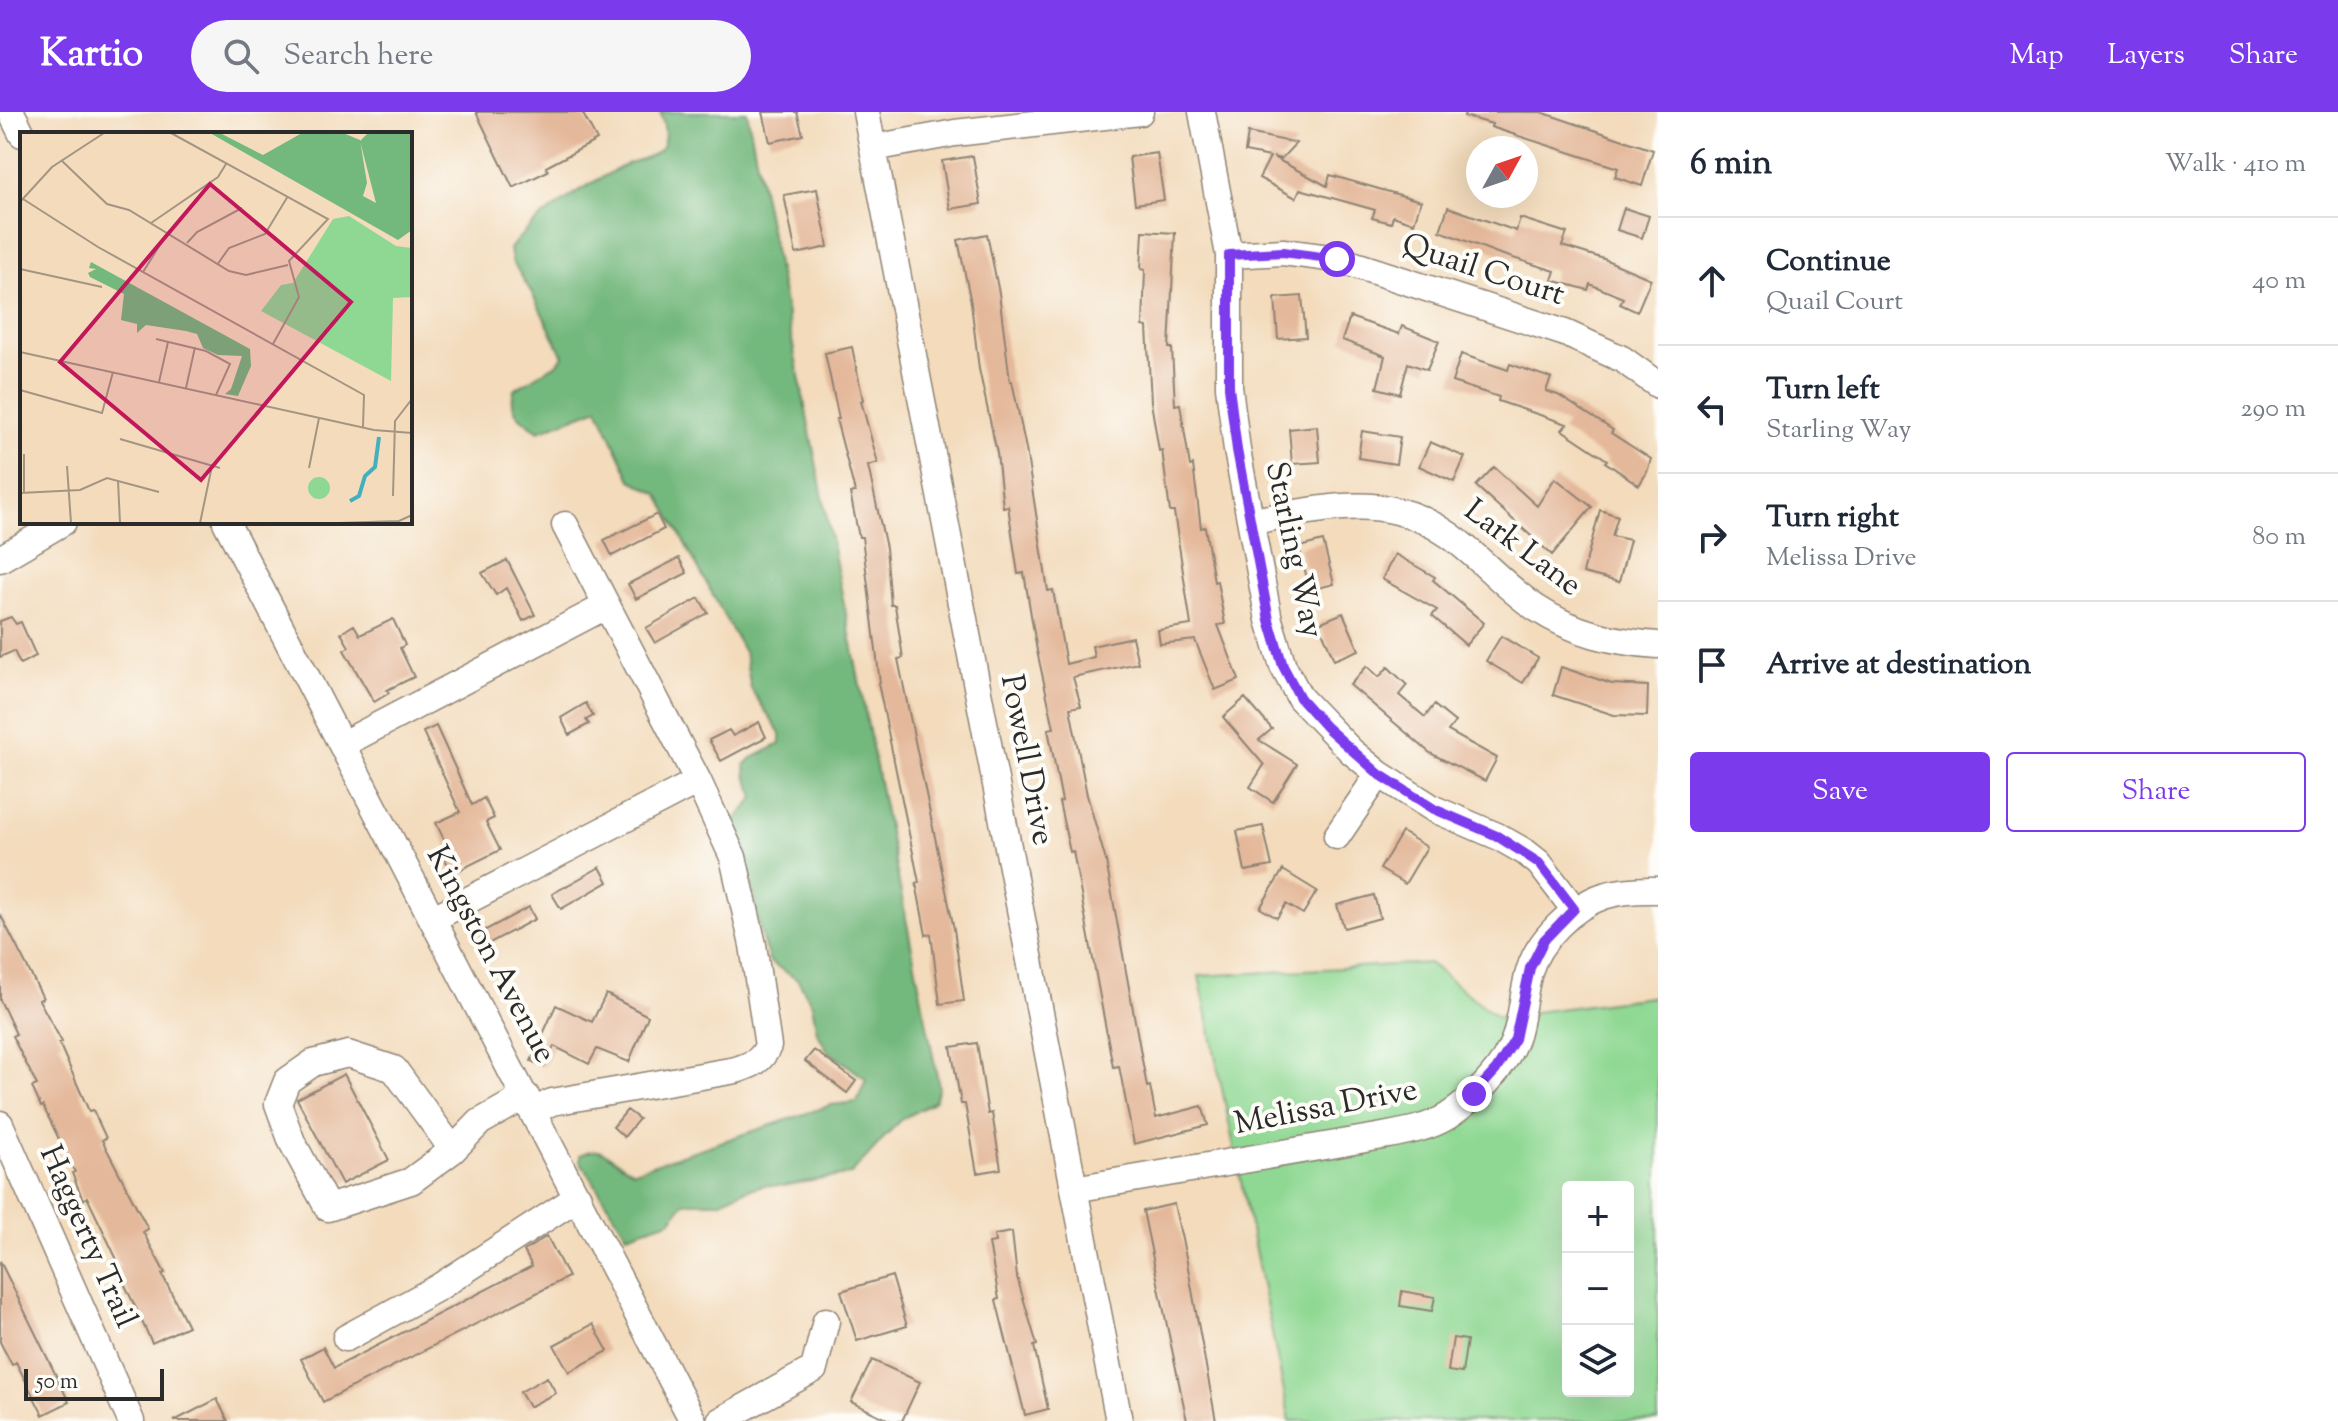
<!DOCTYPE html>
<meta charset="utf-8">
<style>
body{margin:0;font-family:"Sorts Mill Goudy",serif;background:#f6f6f7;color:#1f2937}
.controls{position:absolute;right:24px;bottom:24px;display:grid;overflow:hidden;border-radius:8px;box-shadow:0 8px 32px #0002}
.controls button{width:72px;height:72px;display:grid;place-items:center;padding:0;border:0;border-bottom:2px solid #e0e1e3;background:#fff;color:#1f2937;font:40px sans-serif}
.compass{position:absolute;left:1466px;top:24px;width:72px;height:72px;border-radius:50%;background:#fff;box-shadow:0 8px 32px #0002;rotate:50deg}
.scale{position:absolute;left:24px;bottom:20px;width:140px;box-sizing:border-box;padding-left:8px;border:4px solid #2b2b2b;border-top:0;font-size:22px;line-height:28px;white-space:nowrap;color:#2b2b2b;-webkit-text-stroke:6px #fdfcf7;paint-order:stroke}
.stop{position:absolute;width:24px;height:24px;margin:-18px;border:6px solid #7c3aed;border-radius:50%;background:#fff}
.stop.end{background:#7c3aed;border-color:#fff;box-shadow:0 2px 8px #0008}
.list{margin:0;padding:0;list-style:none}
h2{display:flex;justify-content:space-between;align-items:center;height:104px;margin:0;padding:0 32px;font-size:34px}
h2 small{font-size:26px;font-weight:400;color:#747a83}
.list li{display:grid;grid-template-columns:52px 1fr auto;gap:24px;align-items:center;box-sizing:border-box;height:128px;padding:0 32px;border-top:2px solid #e0e1e3}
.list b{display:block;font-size:30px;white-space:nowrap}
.list p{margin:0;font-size:26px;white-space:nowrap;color:#747a83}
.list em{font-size:26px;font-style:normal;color:#747a83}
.actions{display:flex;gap:16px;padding:24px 32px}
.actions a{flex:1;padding:18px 0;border:2px solid #7c3aed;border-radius:8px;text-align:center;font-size:28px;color:#7c3aed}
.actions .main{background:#7c3aed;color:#fff}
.icon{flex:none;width:44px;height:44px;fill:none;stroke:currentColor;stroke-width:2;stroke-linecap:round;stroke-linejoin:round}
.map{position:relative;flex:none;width:1658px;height:1309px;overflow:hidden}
header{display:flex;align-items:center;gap:48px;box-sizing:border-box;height:112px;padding:0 40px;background:#7c3aed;color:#fff}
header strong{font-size:38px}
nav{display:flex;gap:44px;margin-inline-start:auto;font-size:28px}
.search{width:560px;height:72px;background:#f6f6f7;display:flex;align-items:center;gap:20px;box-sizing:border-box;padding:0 28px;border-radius:44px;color:#747a83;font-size:30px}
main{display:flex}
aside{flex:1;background:#fff}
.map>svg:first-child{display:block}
.green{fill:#8fd893;stroke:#5d825f;stroke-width:2;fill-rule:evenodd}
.forest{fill:#73b87d;stroke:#4f7254;stroke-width:2}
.building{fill:#e4b89a}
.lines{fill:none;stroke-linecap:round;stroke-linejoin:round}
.minor-casing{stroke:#8f8374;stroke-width:29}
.minor{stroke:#fff;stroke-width:26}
.route{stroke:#7c3aed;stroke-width:10}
.labels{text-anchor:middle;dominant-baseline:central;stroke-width:8;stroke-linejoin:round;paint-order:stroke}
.street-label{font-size:32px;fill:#2b2b2b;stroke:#fdfcf7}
.inset-river{fill:none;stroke:#43b0c0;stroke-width:4}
.inset-road{fill:none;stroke:#a39582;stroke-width:2}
.view{fill:#c2185b;fill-opacity:0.15;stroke:#c2185b;stroke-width:4}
.inset-edge{fill:none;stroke:#2b2b2b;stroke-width:4}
</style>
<header>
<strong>Kartio</strong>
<div class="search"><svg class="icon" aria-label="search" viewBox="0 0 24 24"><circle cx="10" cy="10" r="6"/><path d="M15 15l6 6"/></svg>Search here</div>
<nav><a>Map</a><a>Layers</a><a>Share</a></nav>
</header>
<main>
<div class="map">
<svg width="1658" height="1309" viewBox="0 0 1658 1309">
<rect width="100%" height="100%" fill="#fdfcf7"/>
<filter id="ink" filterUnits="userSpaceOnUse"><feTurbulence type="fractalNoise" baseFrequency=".0125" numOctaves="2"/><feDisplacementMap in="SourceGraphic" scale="16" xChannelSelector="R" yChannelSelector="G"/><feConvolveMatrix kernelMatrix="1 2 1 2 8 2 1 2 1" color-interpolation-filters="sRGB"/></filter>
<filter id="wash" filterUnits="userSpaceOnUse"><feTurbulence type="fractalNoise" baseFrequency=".006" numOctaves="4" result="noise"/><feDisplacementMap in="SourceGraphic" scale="32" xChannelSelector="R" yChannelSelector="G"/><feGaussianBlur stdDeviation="1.8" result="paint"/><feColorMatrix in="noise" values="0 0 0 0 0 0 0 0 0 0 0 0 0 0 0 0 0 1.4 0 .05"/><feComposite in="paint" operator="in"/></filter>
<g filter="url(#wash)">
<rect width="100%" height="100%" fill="#f3dbbc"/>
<path class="green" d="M 1429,851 L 1497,905 L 1658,884 L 1658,1309 L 1290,1309 L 1199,864 ZM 1568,1075 L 1628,1075 L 1628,1279 L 1568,1279 Z"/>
<path class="forest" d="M 660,0 L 747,0 L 939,974 L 935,989 L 900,1008 L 851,1062 L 783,1074 L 764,1073 L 743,1079 L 719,1090 L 685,1090 L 670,1109 L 627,1123 L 580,1049 L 580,1043 C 605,1030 612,1050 634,1059 L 831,993 L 857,990 L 866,967 L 827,938 L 817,920 L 812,892 L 798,868 L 770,850 L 762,827 L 747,748 L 733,716 C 740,697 746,700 755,684 L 746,664 L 745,653 L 752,646 L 780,632 L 780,621 L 751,577 L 745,542 L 658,382 L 631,368 L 598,296 L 539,319 C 522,308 508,300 514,278 L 558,251 L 563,244 L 533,183 L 512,149 L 510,137 C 531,106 593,69 627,52 C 637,48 654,45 661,36 C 668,26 664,11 660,0 Z"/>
<g id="blocks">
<path class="building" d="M 476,0 L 582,0 L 597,28 L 546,55 L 548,59 L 513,76 Z
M 763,0 L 797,0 L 803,23 L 770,30 Z
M 1465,0 L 1541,0 L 1653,38 L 1642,74 L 1615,65 L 1618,56 L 1491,15 L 1492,12 L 1464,4 Z
M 1248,21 L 1296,31 L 1281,47 L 1273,45 L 1327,74 L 1330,63 L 1421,89 L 1414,111 L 1393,104 L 1391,111 L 1372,106 L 1375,98 L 1300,77 L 1296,86 L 1259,66 L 1270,45 L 1245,40 Z
M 1157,41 L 1164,88 L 1135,92 L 1129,45 Z
M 973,44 L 981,92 L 950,97 L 942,49 Z
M 817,77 L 828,135 L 796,142 L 784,83 Z
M 1448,95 L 1516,119 L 1520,106 L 1567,121 L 1562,134 L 1604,147 L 1651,167 L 1637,200 L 1620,192 L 1623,186 L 1590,172 L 1588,178 L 1552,168 L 1555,159 L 1497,141 L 1440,119 Z
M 1624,96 L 1649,104 L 1642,126 L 1617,118 Z
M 1143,119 L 1175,121 L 1169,236 L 1172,236 L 1175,293 L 1180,292 L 1190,354 L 1193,353 L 1201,416 L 1205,415 L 1214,470 L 1217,469 L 1225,512 L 1218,513 L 1239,568 L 1215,578 L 1195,528 L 1160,532 L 1158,518 L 1191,513 L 1174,400 L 1170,400 L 1162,338 L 1159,339 L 1151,290 L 1147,215 L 1143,214 L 1145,158 L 1141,157 Z
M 987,122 L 999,181 L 1010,269 L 1012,269 L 1026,337 L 1048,479 L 1053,478 L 1066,552 L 1094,545 L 1092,534 L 1132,525 L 1138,551 L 1073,565 L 1081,594 L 1070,596 L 1087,683 L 1106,749 L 1147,975 L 1150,974 L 1156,1006 L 1202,994 L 1208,1013 L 1134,1032 L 1119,954 L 1113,955 L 1073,739 L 1070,740 L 1059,690 L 1062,689 L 1048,617 L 1054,616 L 1037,539 L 1024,461 L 1018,462 L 1008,394 L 1003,395 L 997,341 L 979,257 L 971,191 L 958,128 Z
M 1302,184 L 1306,225 L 1278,227 L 1275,186 Z
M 1350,205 L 1399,222 L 1402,214 L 1439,229 L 1427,258 L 1408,251 L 1400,282 L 1377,276 L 1385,244 L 1342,228 Z
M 852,235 L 863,288 L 861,289 L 878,351 L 868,354 L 886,436 L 891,493 L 895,493 L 903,546 L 898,547 L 954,817 L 964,889 L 940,892 L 931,822 L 926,823 L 916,771 L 919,770 L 878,571 L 880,571 L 862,425 L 859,425 L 850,381 L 855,380 L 836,307 L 839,307 L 825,241 Z
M 1461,242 L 1508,258 L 1510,252 L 1551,266 L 1546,279 L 1558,283 L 1613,318 L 1611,321 L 1651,347 L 1647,360 L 1639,373 L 1605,350 L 1607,348 L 1562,318 L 1567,312 L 1498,289 L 1499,285 L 1452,270 Z
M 1317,314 L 1320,350 L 1292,352 L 1289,317 Z
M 1362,319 L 1400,325 L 1396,352 L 1358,346 Z
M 1430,330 L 1465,345 L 1454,370 L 1419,354 Z
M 1494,355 L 1537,394 L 1555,366 L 1592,395 L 1552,443 L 1476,374 Z
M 1600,398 L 1618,404 L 1612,424 L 1630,428 L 1619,470 L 1583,461 Z
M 657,402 L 664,417 L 612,444 L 604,428 Z
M 1323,429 L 1334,472 L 1310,478 L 1299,435 Z
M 1395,442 L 1435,465 L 1433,468 L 1484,511 L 1466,533 L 1432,504 L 1437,498 L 1382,467 Z
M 679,446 L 687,461 L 636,487 L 628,472 Z
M 507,448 L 535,503 L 523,509 L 506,476 L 496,483 L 482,461 Z
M 699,486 L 708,501 L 655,531 L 646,516 Z
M 1343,501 L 1359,538 L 1334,548 L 1319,511 Z
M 11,505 L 16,512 L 21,510 L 36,544 L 20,552 L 14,539 L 0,545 L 0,509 Z
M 393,507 L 405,533 L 400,536 L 414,565 L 387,578 L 389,581 L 374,590 L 344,538 L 349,535 L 341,521 L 354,513 L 360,523 Z
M 1501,524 L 1538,546 L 1523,571 L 1486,549 Z
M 1367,554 L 1379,565 L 1388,555 L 1407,573 L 1399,583 L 1425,605 L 1434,593 L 1455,610 L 1448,619 L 1497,646 L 1485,669 L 1430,641 L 1350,573 Z
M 1561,555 L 1612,572 L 1648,574 L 1647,604 L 1614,603 L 1553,583 Z
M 1245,586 L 1272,617 L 1259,628 L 1297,652 L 1273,690 L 1250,675 L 1264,653 L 1223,605 Z
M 586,591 L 593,604 L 586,608 L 589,612 L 569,623 L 561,606 Z
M 759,610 L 766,625 L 721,649 L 709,628 L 729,618 L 733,624 Z
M 436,614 L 472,693 L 484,686 L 494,706 L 486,710 L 500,738 L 452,762 L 445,747 L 452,744 L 436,711 L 460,700 L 423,620 Z
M 1263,714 L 1272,754 L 1245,759 L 1237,719 Z
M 1402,720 L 1427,735 L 1405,772 L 1380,757 Z
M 600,755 L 608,770 L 561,797 L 552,782 Z
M 1283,758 L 1317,779 L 1303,802 L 1286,792 L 1277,806 L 1260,796 Z
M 1374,783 L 1380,806 L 1344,816 L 1337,793 Z
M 529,795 L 535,807 L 486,833 L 480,821 Z
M 0,802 L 43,886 L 39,888 L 62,930 L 59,931 L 89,999 L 93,998 L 106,1026 L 102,1028 L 148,1117 L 143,1120 L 165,1161 L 162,1162 L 188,1214 L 152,1231 L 117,1156 L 120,1154 L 87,1085 L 83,1088 L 72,1061 L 75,1060 L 43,994 L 41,995 L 32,975 L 37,973 L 12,924 L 16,922 L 0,888 Z
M 606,882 L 648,904 L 629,950 L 597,937 L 589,952 L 554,934 L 544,955 L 531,949 L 556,893 L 592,910 Z
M 977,931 L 988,1002 L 992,1001 L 1001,1057 L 977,1061 L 965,992 L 961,992 L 951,935 Z
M 814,938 L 856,969 L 847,981 L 805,949 Z
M 344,962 L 389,1048 L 342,1072 L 297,987 Z
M 627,998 L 639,1007 L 624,1025 L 613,1015 Z
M 1174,1092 L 1186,1145 L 1216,1309 L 1187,1309 L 1143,1099 Z
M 1012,1120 L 1017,1165 L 1037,1233 L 1034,1234 L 1048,1297 L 1025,1303 L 996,1188 L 999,1187 L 989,1131 L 995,1130 L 994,1123 Z
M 547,1124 L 568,1165 L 323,1290 L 301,1247 L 323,1235 L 334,1256 L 532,1154 L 524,1139 Z
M 0,1149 L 69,1290 L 43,1303 L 16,1250 L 12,1253 L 0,1230 Z
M 892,1164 L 907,1214 L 857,1229 L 841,1179 Z
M 1402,1179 L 1435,1185 L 1432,1199 L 1400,1194 Z
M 593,1212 L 608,1239 L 569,1260 L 554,1233 Z
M 1453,1226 L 1467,1228 L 1462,1261 L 1448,1259 Z
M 872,1248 L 920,1270 L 902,1309 L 891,1309 L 851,1290 Z
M 547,1265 L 556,1281 L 529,1295 L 520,1280 Z
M 217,1287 L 228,1309 L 174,1309 Z"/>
</g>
</g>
<g filter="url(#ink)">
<use href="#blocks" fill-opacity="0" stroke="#8f8374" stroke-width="2"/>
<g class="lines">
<defs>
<path id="minor" d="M 11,0 L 22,22
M 866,0 L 1119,1309
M 1202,0 L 1229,143 L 1229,275 L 1237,338 L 1269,508 L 1283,554 L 1300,586 L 1351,639 L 1379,662 L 1434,697 L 1497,724 L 1525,740 L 1539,751 L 1574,797
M 873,36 L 955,21 L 1140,0
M 1229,143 L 1283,140 L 1337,147 L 1565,221 L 1622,247 L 1658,273
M 1251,409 C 1297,402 1351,387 1397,399 C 1459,414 1487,463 1536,496 C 1574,521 1614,530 1658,533
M 226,410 L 693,1309
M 0,447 L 63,410
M 343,632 L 606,494
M 1337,724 L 1379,662
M 432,807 L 698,669
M 533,999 L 552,990 L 736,958 C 751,953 761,950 768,934 L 753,833 L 733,745 L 698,669 L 565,413
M 0,1012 L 131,1309
M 453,1038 L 394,957 L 348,942 L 313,951 L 287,969 L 278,992 L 292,1030 L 328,1096 L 411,1069 L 453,1038 L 480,1010 L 526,984
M 1074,1077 L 1383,1024 C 1405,1020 1429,1016 1448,1004 C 1474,987 1505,956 1515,926 C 1522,905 1523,881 1529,860 C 1534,841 1545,827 1558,814 C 1589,783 1615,777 1658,778
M 346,1226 L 439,1175 L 578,1085
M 720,1309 L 814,1257 L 826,1209"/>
</defs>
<use href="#minor" class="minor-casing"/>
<use href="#minor" class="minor"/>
</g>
</g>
<g class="lines" filter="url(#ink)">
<path class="route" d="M 1337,147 L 1283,140 L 1229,143 L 1229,275 L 1237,338 L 1269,508 L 1283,554 L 1300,586 L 1326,615 L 1379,662 L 1434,697 L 1497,724 L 1539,751 L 1574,797 L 1544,828 L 1530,856 L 1515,927 L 1496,958 L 1474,982"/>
</g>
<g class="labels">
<g class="street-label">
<text transform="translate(1483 159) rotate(18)">Quail Court</text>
<text transform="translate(1522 437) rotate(37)">Lark Lane</text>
<text transform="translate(1293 438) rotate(78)">Starling Way</text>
<text transform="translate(1026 648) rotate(79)">Powell Drive</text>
<text transform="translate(490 843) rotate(62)">Kingston Avenue</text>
<text transform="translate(1326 996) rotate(-11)">Melissa Drive</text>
<text transform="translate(87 1125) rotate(66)">Haggerty Trail</text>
</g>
</g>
<g transform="translate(20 20)">
<rect width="392" height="392" fill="#f3dbbc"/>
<path d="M 329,84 L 376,114 L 392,116 L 392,165 L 373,166 L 371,249 L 241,179 L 261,153 L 273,151 L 313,87 ZM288 356a11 11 0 1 1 22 0a11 11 0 1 1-22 0Z" fill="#8fd893"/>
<path d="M 190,1 L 200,1 L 243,23 L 282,1 L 323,1 L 340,8 L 347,51 L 343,64 L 356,71 L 340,9 L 348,1 L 392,1 L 392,98 L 378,108 ZM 71,130 L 230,217 L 231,234 L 218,264 L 205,262 L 211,257 L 222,224 L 198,223 L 183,216 L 177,202 L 166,199 L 126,193 L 117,201 L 117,192 L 101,188 L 104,162 L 70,145 L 68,141 L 76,137 L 69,136 Z" fill="#73b87d"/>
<path class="inset-river" d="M 330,369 L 339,364 L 345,344 L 355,335 L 359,305"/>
<path class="inset-road" d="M 151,1 L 308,87 L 269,129 L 279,165 L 253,212M 41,28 L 87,72 L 109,78 L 209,139 L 226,143 L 268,133M 3,67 L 78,115 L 344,263 L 343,295M 0,70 L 32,35 L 84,1M 131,91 L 198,45 L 206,32M 167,111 L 177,100 L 222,76M 197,133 L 209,116 L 245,102 L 268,64M 0,137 L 82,155M 123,140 L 148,100M 136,207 L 186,219 L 210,232 L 196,263M 0,220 L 354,298 L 392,301M 139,250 L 148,210M 166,256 L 175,215M 0,258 L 82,281 L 93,240M 100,307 L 200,336M 4,322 L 4,360M 47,334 L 51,391M 289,336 L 299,286M 98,349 L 100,391M 0,361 L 60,358 L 87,346 L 139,360M 373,364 L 375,289 L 392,267M 180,391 L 192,334M 317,391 L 379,389 L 392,383"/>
<path class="view" d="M 190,52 L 331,170 L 181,348 L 40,230 Z"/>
<rect width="392" height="392" class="inset-edge"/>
</g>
</svg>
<div class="controls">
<button>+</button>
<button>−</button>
<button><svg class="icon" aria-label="layers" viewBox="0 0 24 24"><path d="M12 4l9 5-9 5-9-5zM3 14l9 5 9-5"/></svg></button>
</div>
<svg class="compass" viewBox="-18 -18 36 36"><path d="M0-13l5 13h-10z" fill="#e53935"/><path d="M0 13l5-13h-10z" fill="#747a83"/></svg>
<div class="scale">50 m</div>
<div class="stop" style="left:1337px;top:147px"></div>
<div class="stop end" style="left:1474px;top:982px"></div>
</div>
<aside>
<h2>6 min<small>Walk · 410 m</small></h2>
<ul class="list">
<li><svg class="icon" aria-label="ahead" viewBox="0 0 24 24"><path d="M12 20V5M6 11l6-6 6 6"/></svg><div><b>Continue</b><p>Quail Court</p></div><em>40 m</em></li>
<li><svg class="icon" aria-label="left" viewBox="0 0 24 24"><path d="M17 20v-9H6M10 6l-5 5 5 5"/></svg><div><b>Turn left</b><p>Starling Way</p></div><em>290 m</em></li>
<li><svg class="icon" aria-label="right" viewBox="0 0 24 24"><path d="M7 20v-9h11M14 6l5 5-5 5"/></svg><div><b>Turn right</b><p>Melissa Drive</p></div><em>80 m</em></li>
<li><svg class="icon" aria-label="arrive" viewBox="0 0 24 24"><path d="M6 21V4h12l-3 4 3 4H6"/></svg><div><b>Arrive at destination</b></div></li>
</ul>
<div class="actions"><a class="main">Save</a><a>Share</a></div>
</aside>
</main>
